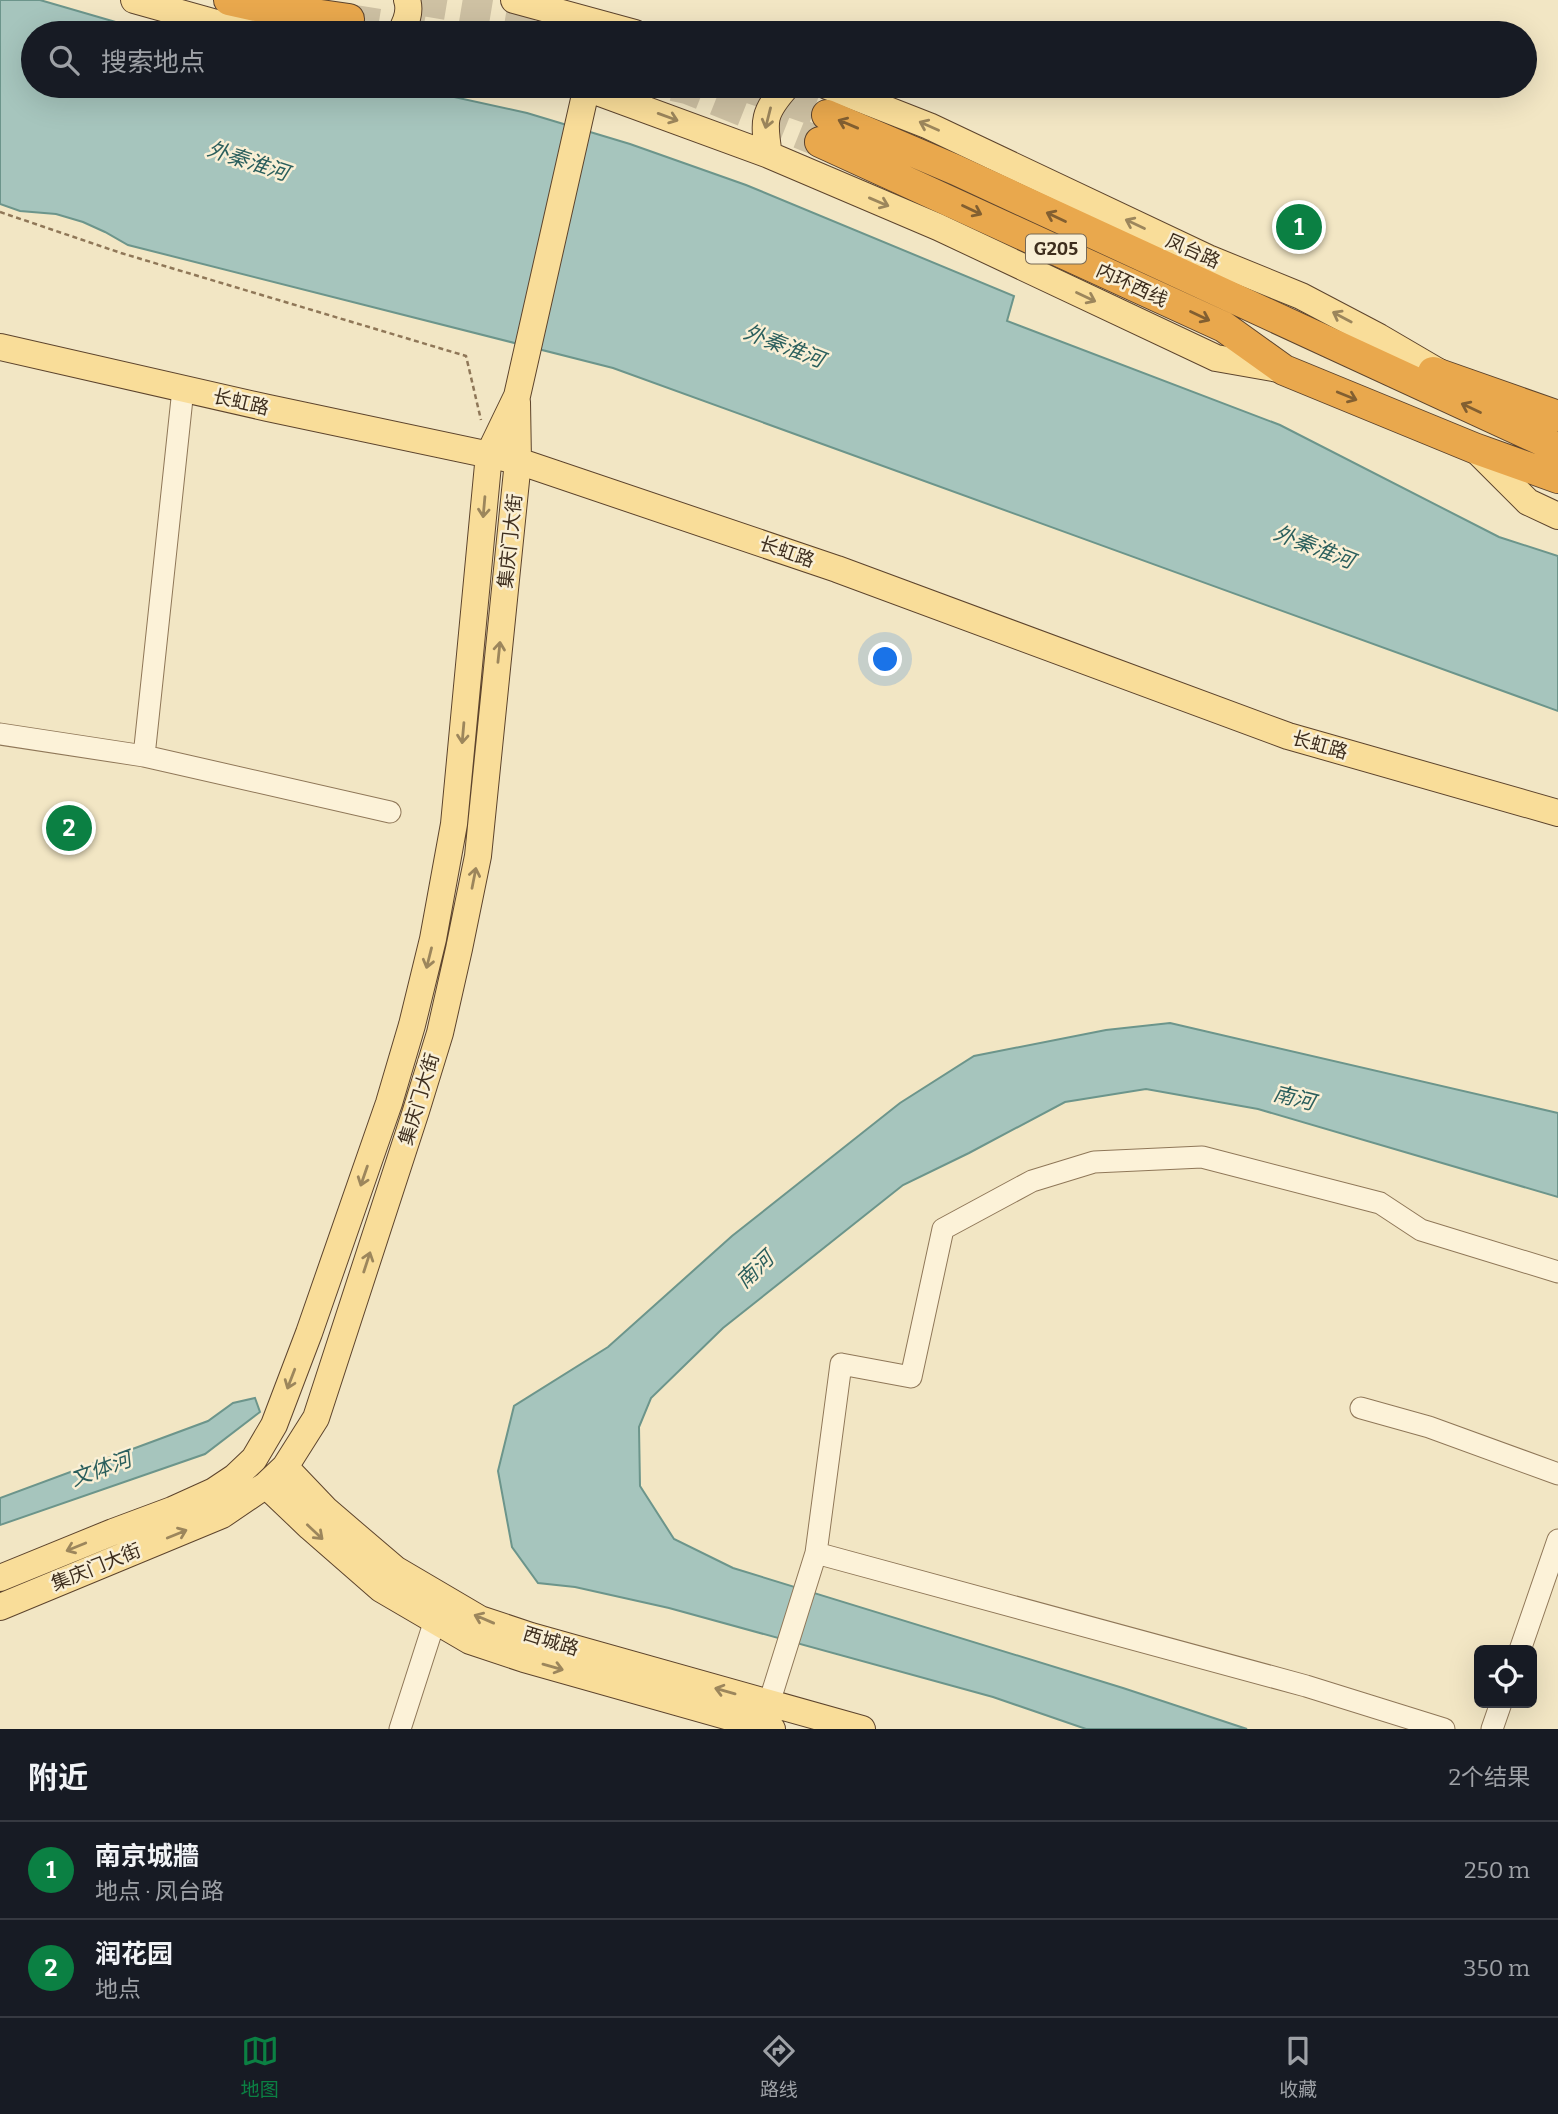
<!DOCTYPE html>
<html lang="zh">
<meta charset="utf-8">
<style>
body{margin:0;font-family:Bitter,"Noto Sans SC",serif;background:#20242c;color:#f1f3f6}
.controls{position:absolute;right:21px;bottom:21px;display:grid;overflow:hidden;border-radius:10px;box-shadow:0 7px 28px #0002}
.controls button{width:63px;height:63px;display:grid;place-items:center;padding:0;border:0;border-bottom:2px solid #363941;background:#171b24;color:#f1f3f6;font:35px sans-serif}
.you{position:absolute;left:886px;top:660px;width:24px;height:24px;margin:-18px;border:5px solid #fff;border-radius:50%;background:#1a73e8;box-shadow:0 0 0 10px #1a73e833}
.badge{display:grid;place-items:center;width:46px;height:46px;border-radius:50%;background:#0b8043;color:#fff;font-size:23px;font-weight:700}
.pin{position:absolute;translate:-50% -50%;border:4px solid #fff;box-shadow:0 2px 7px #0006}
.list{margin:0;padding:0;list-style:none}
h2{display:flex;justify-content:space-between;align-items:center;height:91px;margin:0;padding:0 28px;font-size:30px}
h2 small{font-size:23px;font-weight:400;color:#9ea1a6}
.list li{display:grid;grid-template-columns:46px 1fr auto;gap:21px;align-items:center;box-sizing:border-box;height:98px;padding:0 28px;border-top:2px solid #363941}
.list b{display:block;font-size:26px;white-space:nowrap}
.list p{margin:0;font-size:23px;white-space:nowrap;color:#9ea1a6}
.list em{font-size:23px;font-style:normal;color:#9ea1a6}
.icon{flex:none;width:38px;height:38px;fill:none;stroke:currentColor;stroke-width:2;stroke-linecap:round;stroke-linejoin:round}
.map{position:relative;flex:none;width:1558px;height:1729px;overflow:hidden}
.search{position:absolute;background:#171b24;box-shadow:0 7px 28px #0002;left:21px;right:21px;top:21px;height:77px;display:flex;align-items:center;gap:18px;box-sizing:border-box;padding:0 24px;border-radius:38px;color:#9ea1a6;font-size:26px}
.sheet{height:287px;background:#171b24}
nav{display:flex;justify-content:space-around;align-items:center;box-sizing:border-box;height:98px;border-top:2px solid #363941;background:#171b24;font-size:19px;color:#9ea1a6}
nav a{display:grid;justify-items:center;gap:4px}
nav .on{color:#0b8043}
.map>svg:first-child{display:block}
.water{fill:#a6c5bd;stroke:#6c958b;stroke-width:2}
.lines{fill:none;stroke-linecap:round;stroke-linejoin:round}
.highway-tunnel{stroke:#cec1a3;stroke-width:30;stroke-dasharray:30 15;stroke-linecap:butt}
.minor-casing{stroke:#8f7758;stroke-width:23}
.major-casing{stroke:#5d442d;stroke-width:28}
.highway-casing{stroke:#5d442d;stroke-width:32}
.path{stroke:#8f7758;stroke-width:2.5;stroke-dasharray:5 3.5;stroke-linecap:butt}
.minor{stroke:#fcf2d8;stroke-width:21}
.major{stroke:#f9dd99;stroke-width:26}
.highway{stroke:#e9a84d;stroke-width:30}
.oneway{stroke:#9c865c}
.oneway2{stroke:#825f31}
.labels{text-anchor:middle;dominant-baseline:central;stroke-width:5;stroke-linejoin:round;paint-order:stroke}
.shield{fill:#f9efd5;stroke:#766855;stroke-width:2}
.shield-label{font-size:18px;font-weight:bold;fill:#3e2e1e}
.street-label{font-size:19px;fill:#3e2e1e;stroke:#f9efd5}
.water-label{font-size:21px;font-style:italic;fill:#2b5f5d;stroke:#f9efd5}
</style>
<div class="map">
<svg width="1558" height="1729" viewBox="0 0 1558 1729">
<rect width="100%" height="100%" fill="#f2e6c4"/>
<path class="water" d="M 0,0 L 40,0 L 126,25 L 165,33 L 33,33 L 33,86 L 404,86 L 527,113 L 630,144 L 746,185 L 1014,296 L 1007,321 L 1280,425 L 1499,537 L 1558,556 L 1558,711 L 613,368 L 128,245 L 105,232 L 83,222 L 56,214 L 20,211 L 0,204 Z
M 1170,1023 L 1558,1113 L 1558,1197 L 1258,1109 L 1146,1089 L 1065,1102 L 969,1153 L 903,1185 L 723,1328 L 651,1398 L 639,1427 L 640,1486 L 674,1539 L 733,1568 L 1123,1688 L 1247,1729 L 1086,1729 L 993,1697 L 669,1608 L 575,1587 L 538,1583 L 512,1547 L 498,1471 L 514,1406 L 608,1347 L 732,1236 L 900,1103 L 974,1056 L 1106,1030 Z
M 255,1398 L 260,1412 L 205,1454 L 0,1525 L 0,1498 L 208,1421 L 233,1403 Z"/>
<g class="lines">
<path class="highway-tunnel" d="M 417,0 L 525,18 L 579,33
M 349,19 L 435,33
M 673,86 L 687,89 L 820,142
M 743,86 L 827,115"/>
<defs>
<path id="minor" d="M 0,734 L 144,756 L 390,812
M 144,756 L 183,389
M 1361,1408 L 1429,1427 L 1558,1474
M 816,1553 L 1306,1686 L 1444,1729
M 1520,1650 L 1558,1540
M 769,1703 L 816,1553 L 841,1364 L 911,1377 L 943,1229 L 1032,1181 L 1094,1162 L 1202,1157 L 1380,1203 L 1421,1230 L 1558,1272
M 400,1729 L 435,1620
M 1492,1729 L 1501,1703"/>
<path id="major" d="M 134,0 L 227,26 L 277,33
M 514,0 L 635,33
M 400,33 C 406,23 411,12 407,0
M 581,86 L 769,155 L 938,227 L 1216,358 L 1284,370
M 827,86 L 929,126 L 1208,258 L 1301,296 L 1379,337 L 1444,375
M 769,155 C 763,120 763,113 787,86
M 0,347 L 268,408 L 518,461 L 837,569 L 1288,736 L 1558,813
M 1475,449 L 1528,502 L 1558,516
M 285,1467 L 326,1510 L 395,1569 L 480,1619 L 531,1636 L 862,1729
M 266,1485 L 310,1527 L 381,1589 L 470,1641 L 524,1659 L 772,1729
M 0,1578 L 113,1532 L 172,1510 L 214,1491 L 235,1477 L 254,1459 L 274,1425 L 309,1333 L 389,1103 L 412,1025 L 433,939 L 454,824 L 489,454 L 517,396 L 587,86
M 0,1607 L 222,1515 L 266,1485 L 285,1467 L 316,1418 L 416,1111 L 440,1033 L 459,949 L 478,856 L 518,461 L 517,402"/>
<path id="highway" d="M 229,0 L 256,6 L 349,19
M 827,115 L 956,170 L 1558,448
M 820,142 L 1224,327 L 1284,370 L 1474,448 L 1558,478
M 1433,372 L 1558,416"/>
</defs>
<use href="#minor" class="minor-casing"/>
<use href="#major" class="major-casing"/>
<use href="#highway" class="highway-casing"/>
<path class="path" d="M 0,212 L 121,253 L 466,356 L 481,420"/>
<use href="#minor" class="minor"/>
<use href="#major" class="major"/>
<use href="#highway" class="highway"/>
</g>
<defs><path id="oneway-shaft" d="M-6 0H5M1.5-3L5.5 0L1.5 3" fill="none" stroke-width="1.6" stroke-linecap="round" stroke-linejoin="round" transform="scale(1.75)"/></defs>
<g class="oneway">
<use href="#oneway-shaft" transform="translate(668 117) rotate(20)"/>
<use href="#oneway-shaft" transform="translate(768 118) rotate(104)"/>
<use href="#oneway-shaft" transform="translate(929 126) rotate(-156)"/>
<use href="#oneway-shaft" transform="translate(879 202) rotate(23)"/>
<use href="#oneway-shaft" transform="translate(1135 224) rotate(-155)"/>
<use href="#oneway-shaft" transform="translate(1086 297) rotate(25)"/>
<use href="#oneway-shaft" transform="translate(1342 317) rotate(-152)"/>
<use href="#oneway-shaft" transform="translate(484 507) rotate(95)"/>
<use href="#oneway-shaft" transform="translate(499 652) rotate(-84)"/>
<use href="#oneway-shaft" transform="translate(463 733) rotate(95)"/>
<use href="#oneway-shaft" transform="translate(474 878) rotate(-79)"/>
<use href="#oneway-shaft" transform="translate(429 958) rotate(104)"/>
<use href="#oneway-shaft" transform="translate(364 1176) rotate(109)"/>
<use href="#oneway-shaft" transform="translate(367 1262) rotate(-72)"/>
<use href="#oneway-shaft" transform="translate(291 1379) rotate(111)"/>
<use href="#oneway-shaft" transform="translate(315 1532) rotate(43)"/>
<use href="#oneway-shaft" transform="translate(177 1534) rotate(-22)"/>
<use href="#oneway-shaft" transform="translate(76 1547) rotate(158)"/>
<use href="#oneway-shaft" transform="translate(484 1619) rotate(-157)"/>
<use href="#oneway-shaft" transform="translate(553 1667) rotate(16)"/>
<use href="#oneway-shaft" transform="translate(725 1691) rotate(-164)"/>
</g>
<g class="oneway2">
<use href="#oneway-shaft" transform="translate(848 124) rotate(-157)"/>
<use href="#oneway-shaft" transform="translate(972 210) rotate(25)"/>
<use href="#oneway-shaft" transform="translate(1056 217) rotate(-155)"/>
<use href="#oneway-shaft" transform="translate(1200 316) rotate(25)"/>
<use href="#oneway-shaft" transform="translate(1347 396) rotate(22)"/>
<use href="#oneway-shaft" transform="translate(1471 408) rotate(-155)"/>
</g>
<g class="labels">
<rect class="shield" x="1026" y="234.5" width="60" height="29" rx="5"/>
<g class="shield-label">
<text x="1056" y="249">G205</text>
</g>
<g class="street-label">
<text transform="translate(1193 251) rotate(24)">凤台路</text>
<text transform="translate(1132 285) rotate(25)">内环西线</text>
<text transform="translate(241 402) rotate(13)">长虹路</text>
<text transform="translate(510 541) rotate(-84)">集庆门大街</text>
<text transform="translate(787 552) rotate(19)">长虹路</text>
<text transform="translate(1320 745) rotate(16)">长虹路</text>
<text transform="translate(419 1099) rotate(-73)">集庆门大街</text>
<text transform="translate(96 1567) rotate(-22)">集庆门大街</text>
<text transform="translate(551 1641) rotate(17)">西城路</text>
</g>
<g class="water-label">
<text transform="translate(248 161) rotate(18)">外秦淮河</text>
<text transform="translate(784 346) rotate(21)">外秦淮河</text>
<text transform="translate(1314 547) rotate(21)">外秦淮河</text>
<text transform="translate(1294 1098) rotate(14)">南河</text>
<text transform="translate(755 1270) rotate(-44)">南河</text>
<text transform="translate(101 1469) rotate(-20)">文体河</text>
</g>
</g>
</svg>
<div class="controls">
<button><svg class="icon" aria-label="locate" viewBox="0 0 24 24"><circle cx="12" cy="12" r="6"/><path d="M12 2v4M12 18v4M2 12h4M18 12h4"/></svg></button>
</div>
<div class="you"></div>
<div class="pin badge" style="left:1299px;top:227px">1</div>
<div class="pin badge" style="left:69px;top:828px">2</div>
<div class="search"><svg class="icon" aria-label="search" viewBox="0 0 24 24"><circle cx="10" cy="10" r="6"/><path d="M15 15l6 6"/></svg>搜索地点</div>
</div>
<section class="sheet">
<h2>附近<small>2个结果</small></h2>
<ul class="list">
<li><span class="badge">1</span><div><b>南京城牆</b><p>地点 · 凤台路</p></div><em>250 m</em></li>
<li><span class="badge">2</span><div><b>润花园</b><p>地点</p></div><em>350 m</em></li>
</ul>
</section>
<nav>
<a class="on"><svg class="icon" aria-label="map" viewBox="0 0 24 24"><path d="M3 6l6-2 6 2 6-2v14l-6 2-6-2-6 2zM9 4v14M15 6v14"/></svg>地图</a>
<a><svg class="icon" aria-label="directions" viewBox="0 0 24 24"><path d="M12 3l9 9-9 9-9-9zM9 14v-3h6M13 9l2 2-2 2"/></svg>路线</a>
<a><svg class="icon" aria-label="saved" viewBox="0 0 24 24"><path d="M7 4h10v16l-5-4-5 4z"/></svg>收藏</a>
</nav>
